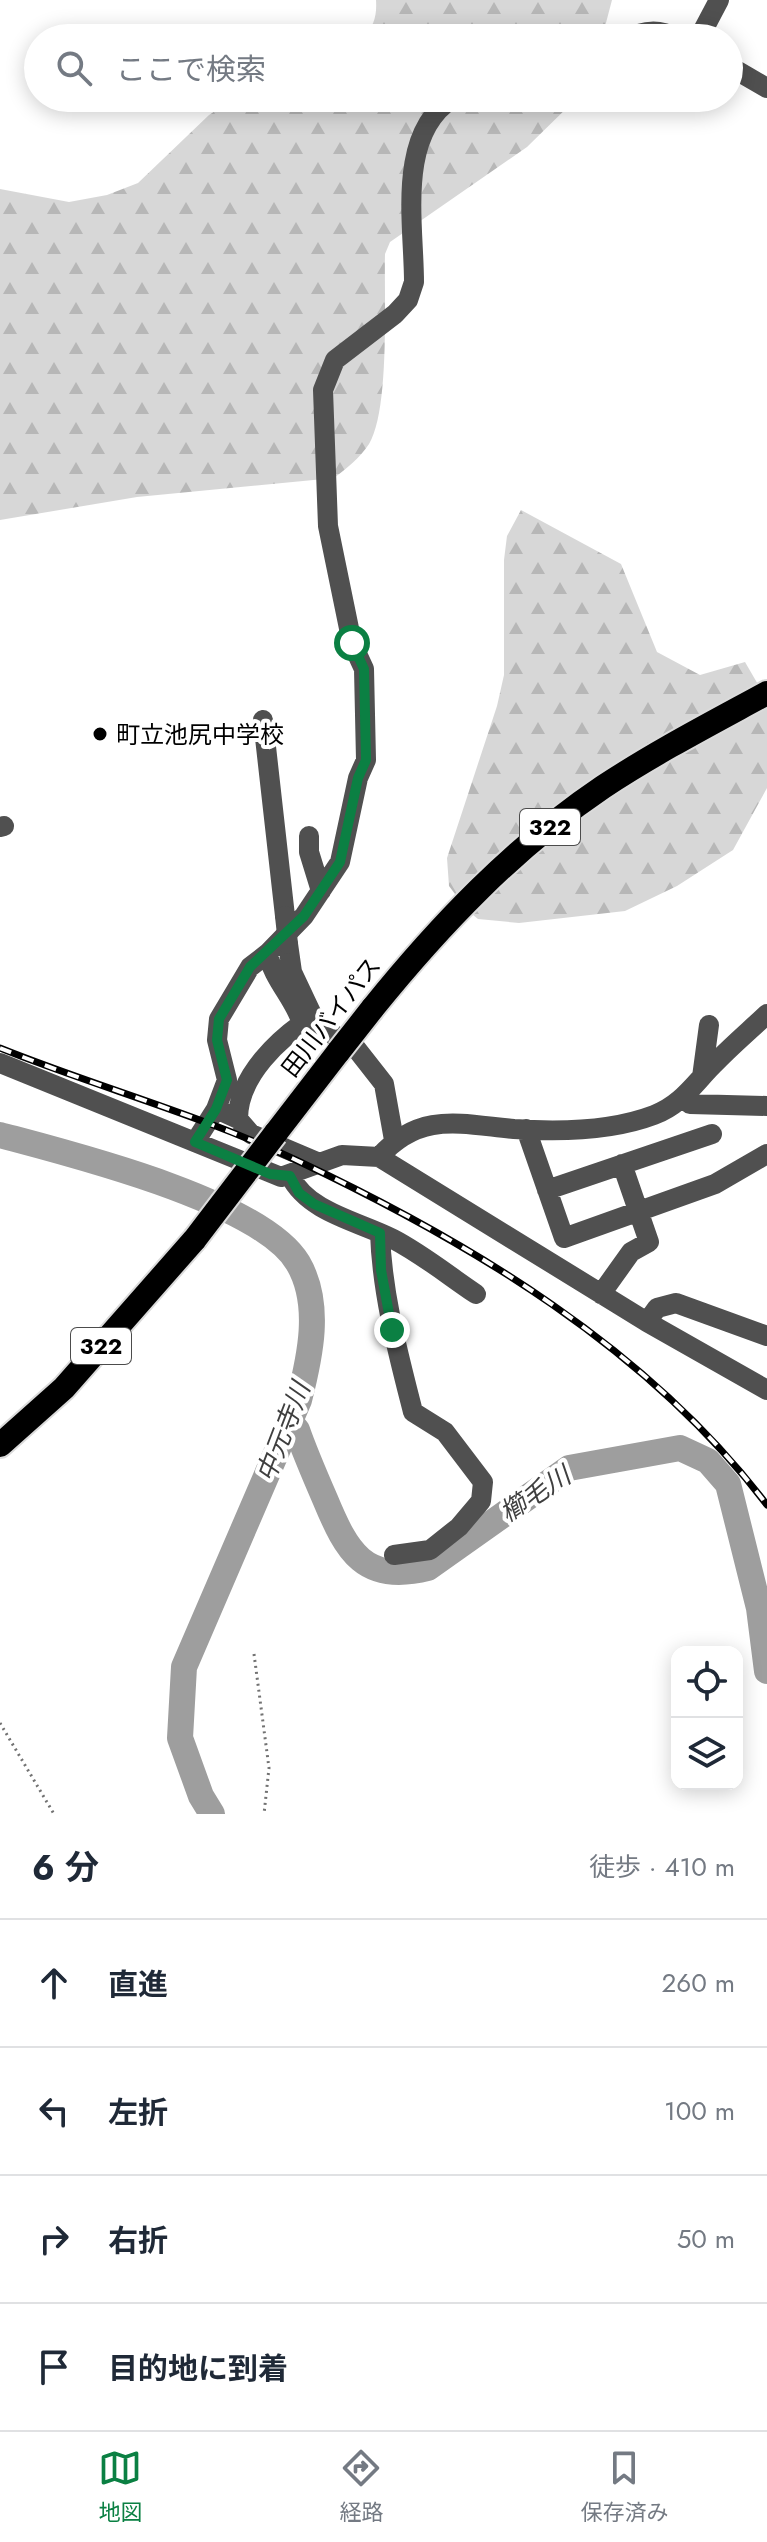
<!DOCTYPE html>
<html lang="ja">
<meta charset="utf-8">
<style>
body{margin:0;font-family:Jost,"Noto Sans JP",sans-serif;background:#f6f6f7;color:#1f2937}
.controls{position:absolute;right:24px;bottom:24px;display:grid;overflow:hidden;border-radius:16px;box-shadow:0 4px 20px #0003}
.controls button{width:72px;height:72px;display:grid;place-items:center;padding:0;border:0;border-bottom:2px solid #e0e1e3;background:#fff;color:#1f2937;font:40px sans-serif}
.stop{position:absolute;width:24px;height:24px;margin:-18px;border:6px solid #0b8043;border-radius:50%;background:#fff}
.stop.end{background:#0b8043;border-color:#fff;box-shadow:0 2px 8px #0008}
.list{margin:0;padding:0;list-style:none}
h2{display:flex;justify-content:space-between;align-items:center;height:104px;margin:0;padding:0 32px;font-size:34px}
h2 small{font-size:26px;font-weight:400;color:#747a83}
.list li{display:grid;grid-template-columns:52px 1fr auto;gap:24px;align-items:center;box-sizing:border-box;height:128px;padding:0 32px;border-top:2px solid #e0e1e3}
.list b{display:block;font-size:30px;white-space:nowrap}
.list em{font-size:26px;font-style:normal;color:#747a83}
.icon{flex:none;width:44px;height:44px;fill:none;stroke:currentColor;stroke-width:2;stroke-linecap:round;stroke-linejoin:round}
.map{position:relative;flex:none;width:767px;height:1814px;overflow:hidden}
.search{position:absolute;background:#fff;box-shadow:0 4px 20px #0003;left:24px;right:24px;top:24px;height:88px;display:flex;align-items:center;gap:20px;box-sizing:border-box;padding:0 28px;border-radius:44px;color:#747a83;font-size:30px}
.sheet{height:616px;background:#fff}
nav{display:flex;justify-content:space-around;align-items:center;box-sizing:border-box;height:112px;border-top:2px solid #e0e1e3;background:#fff;font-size:22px;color:#747a83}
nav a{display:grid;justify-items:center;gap:4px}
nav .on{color:#0b8043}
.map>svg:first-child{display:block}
.forest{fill:url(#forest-firs)}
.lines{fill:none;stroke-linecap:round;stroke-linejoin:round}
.river{stroke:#9e9e9e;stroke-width:26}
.highway-casing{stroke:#dbdbdb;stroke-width:28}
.path{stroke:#727272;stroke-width:3;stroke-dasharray:2 4;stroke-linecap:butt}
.minor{stroke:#505050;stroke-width:20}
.highway{stroke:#000;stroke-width:24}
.rail-casing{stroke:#000;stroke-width:7}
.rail{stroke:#fff;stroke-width:4;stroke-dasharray:12;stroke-linecap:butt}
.highway-bridge-casing{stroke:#dbdbdb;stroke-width:28;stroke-linecap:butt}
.minor-bridge{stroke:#505050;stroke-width:20}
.highway-bridge{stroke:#000;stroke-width:24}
.route{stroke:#0b8043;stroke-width:10}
.poi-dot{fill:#000;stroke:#fff;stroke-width:3}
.labels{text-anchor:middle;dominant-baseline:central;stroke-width:8;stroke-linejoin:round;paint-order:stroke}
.shield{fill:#fff;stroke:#4c4c4c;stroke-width:2}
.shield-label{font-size:22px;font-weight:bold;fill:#000}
.poi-label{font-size:24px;fill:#000;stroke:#fff;text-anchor:start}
.street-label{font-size:24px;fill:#000;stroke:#fff}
.water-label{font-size:26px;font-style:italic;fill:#3f3f3f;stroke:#fff}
</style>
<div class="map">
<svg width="767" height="1814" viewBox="0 0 767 1814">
<defs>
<pattern id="forest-firs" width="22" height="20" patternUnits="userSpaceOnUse" patternTransform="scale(2)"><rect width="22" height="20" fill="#d7d7d7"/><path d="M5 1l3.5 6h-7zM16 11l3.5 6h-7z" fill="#b7b7b7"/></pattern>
</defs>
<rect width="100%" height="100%" fill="#fff"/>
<path class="forest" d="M 376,0 L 612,0 L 602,38 L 363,38 C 374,26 377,16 376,0 Z
M 235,98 L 577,98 L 527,147 L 390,242 L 385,254 C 384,297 390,410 369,444 C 360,458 347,468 334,478 L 137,497 L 0,520 L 0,189 L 69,202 L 107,195 L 138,183 L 209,115 Z
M 521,510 L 621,564 L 657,652 L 700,675 L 745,662 L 767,700 L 767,788 L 733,850 L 677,886 L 625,911 L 519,923 L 478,919 L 467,910 L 449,886 L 447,858 L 497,706 L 504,675 L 504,560 L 507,536 Z"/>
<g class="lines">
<path class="river" d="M 0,1135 C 71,1154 261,1201 298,1263 C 322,1304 310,1357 299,1400 L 184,1667 L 180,1738 L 201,1796 L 212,1814
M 289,1420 L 297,1430 C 305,1453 315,1476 325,1499 C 347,1552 364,1584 428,1568 L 569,1468 L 680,1448 L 708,1461 L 728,1484 L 759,1608 L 767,1671"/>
<defs>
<path id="highway" d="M 372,1009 C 439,926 514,847 603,787 C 656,752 712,723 767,693
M 275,1134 L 339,1051
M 0,1445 L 64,1388 L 195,1239"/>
</defs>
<use href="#highway" class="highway-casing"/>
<path class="path" d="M 254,1654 L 269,1768 L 264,1814
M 0,1723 L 54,1814"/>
<path class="minor" d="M 625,38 C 645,31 658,28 677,38
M 699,38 L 719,0
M 729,66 L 767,88
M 263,720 L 285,916
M 0,827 L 4,826
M 309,836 L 309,852 L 321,891
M 288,944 L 292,972 L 317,1025 L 355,1047 L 384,1084 L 394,1140
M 313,1016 C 279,1038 238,1076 238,1119 L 251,1134 L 317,1162
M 302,1023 C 294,998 272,978 268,953 L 304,916 L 340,862 L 358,778 L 366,760 L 364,669 L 352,643 L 328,526 L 323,390 L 335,360 L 395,314 L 408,300 L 414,282 C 414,224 396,134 453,98
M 0,1063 L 281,1177 L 342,1155 L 379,1157 L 647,1322 L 767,1390
M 702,1077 L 709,1025
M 690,1104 L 767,1106
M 238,1119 L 216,1109 L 227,1080 L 217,1040 L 219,1019 L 250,967 L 268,953
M 526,1129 L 564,1238 L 715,1184 L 767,1154
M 195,1142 L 216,1109
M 379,1157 C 420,1111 460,1124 514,1129 C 558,1132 612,1131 654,1115 C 681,1105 694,1084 713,1065 C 730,1047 749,1031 767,1014
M 290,1176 C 309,1213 358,1221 393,1239 C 422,1254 449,1276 476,1294
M 547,1190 L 712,1134
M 380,1233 C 382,1294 398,1353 413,1412 L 445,1432 L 483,1482 L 481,1501 L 459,1527 L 430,1550 L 394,1555
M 601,1294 L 631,1252 L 649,1242 L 622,1164
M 647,1322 L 657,1308 L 676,1303 L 767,1336"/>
<use href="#highway" class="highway"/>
<defs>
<path id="rail" d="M 0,1048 C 97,1087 201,1115 296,1160 C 470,1242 649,1349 767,1505"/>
</defs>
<use href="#rail" class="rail-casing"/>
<use href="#rail" class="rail"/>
<defs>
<path id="highway-bridge" d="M 339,1051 L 372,1009
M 195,1239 L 275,1134"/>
</defs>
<use href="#highway-bridge" class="highway-bridge-casing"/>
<path class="minor-bridge" d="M 285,916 L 288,944"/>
<use href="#highway-bridge" class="highway-bridge"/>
</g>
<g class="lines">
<path class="route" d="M 352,643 L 364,669 L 366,760 L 358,778 L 340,862 L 304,916 L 250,967 L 219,1019 L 217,1040 L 227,1080 L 216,1109 L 195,1142 L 270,1174 L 290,1176 L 299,1193 L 314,1204 L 380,1233 L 381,1270 L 392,1330"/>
</g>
<circle class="poi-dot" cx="100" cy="734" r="8"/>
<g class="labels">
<g class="shield">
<rect x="520" y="809" width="60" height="36" rx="6"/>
<rect x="71" y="1328" width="60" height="36" rx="6"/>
</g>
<g class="shield-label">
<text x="550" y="827">322</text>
<text x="101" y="1346">322</text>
</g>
<g class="poi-label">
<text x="116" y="734">町立池尻中学校</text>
</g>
<g class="street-label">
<text transform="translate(331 1017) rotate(-52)">田川バイパス</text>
</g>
<g class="water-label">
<text transform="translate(283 1432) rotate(-69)">中元寺川</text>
<text transform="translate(535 1494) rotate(-33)">櫛毛川</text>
</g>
</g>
</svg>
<div class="controls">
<button><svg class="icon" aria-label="locate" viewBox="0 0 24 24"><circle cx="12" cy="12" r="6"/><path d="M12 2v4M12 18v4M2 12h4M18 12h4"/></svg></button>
<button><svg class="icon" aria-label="layers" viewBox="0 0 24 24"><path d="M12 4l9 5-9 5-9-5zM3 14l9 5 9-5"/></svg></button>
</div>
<div class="stop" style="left:352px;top:643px"></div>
<div class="stop end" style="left:392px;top:1330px"></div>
<div class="search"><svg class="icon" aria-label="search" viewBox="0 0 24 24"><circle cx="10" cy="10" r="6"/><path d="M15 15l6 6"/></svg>ここで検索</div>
</div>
<section class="sheet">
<h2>6 分<small>徒歩 · 410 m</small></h2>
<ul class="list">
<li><svg class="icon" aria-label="ahead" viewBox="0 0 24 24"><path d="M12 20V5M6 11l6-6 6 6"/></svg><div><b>直進</b></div><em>260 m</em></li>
<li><svg class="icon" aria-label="left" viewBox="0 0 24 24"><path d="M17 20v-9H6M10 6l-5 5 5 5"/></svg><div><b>左折</b></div><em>100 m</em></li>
<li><svg class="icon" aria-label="right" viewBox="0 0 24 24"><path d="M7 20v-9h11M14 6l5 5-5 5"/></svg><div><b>右折</b></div><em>50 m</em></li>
<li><svg class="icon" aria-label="arrive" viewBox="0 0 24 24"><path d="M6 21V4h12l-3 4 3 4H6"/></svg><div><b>目的地に到着</b></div></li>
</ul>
</section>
<nav>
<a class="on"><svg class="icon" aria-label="map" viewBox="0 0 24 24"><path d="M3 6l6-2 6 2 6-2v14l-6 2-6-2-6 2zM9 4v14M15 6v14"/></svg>地図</a>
<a><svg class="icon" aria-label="directions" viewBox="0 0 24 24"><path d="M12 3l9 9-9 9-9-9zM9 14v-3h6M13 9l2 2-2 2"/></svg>経路</a>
<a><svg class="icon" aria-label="saved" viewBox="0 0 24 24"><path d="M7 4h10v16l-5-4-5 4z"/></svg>保存済み</a>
</nav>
